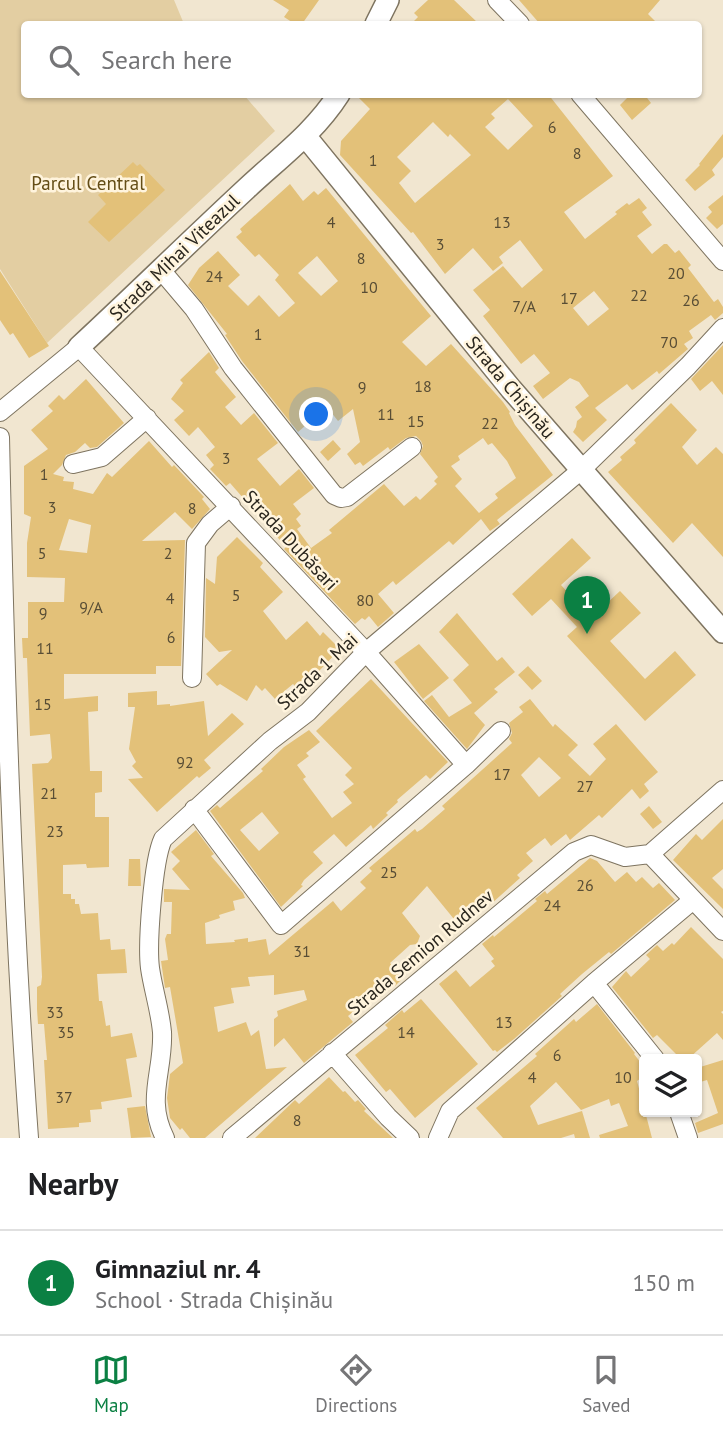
<!DOCTYPE html>
<meta charset="utf-8">
<style>
body{margin:0;font-family:"PT Sans",sans-serif;background:#f6f6f6;color:#202124}
.controls{position:absolute;right:21px;bottom:21px;display:grid;overflow:hidden;border-radius:7px;box-shadow:0 2px 5px #0004}
.controls button{width:63px;height:63px;display:grid;place-items:center;padding:0;border:0;border-bottom:2px solid #e0e0e0;background:#fff;color:#202124;font:35px sans-serif}
.you{position:absolute;left:317px;top:415px;width:24px;height:24px;margin:-18px;border:5px solid #fff;border-radius:50%;background:#1a73e8;box-shadow:0 0 0 10px #1a73e833}
.badge{display:grid;place-items:center;width:46px;height:46px;border-radius:50%;background:#0b8043;color:#fff;font-size:23px;font-weight:700}
.pin{position:absolute;translate:-50% -58px;filter:drop-shadow(0 2px 4px #0008)}
.pin::after{content:'';position:absolute;top:37px;width:24px;height:21px;background:inherit;clip-path:polygon(0 0,100% 0,50% 100%)}
.list{margin:0;padding:0;list-style:none}
h2{display:flex;justify-content:space-between;align-items:center;height:91px;margin:0;padding:0 28px;font-size:30px}
h2 small{font-size:23px;font-weight:400;color:#757577}
.list li{display:grid;grid-template-columns:46px 1fr auto;gap:21px;align-items:center;box-sizing:border-box;height:105px;padding:0 28px;border-top:2px solid #e0e0e0}
.list b{display:block;font-size:26px;white-space:nowrap}
.list p{margin:0;font-size:23px;white-space:nowrap;color:#757577}
.list em{font-size:23px;font-style:normal;color:#757577}
.icon{flex:none;width:38px;height:38px;fill:none;stroke:currentColor;stroke-width:2;stroke-linecap:round;stroke-linejoin:round}
.map{position:relative;flex:none;width:723px;height:1138px;overflow:hidden}
.search{position:absolute;background:#fff;box-shadow:0 2px 5px #0004;left:21px;right:21px;top:21px;height:77px;display:flex;align-items:center;gap:18px;box-sizing:border-box;padding:0 24px;border-radius:7px;color:#757577;font-size:26px}
.sheet{height:196px;background:#fff}
nav{display:flex;justify-content:space-around;align-items:center;box-sizing:border-box;height:98px;border-top:2px solid #e0e0e0;background:#fff;font-size:19px;color:#757577}
nav a{display:grid;justify-items:center;gap:4px}
nav .on{color:#0b8043}
.map>svg:first-child{display:block}
.green{fill:#e3cea2}
.building{fill:#e3c179;fill-rule:evenodd}
.lines{fill:none;stroke-linecap:round;stroke-linejoin:round}
.minor-casing{stroke:#7e7460;stroke-width:20}
.tertiary-casing{stroke:#7e7460;stroke-width:24}
.minor{stroke:#fff;stroke-width:18}
.tertiary{stroke:#fff;stroke-width:21}
.labels{text-anchor:middle;dominant-baseline:central;stroke-width:5;stroke-linejoin:round;paint-order:stroke}
.number-label{font-size:16px;fill:#584d35}
.park-label{font-size:19px;fill:#644d16;stroke:#fff4dd}
.street-label{font-size:19px;fill:#2a261e;stroke:#fff4dd}
</style>
<div class="map">
<svg width="723" height="1138" viewBox="0 0 723 1138">
<rect width="100%" height="100%" fill="#f1e6d0"/>
<path class="green" d="M 0,0 L 174,0 L 184,24 L 24,24 L 24,94 L 244,95 L 275,131 L 47,343 L 0,269 Z"/>
<path class="building" d="M 273,0 L 319,0 L 302,24 L 295,24 L 284,17 L 289,10 Z
M 428,0 L 454,0 L 479,24 L 411,24 L 418,17 L 414,13 Z
M 519,0 L 660,0 L 648,14 L 658,24 L 540,24 Z
M 355,94 L 548,94 L 613,176 L 564,212 L 585,239 L 617,214 L 615,212 L 627,203 L 629,205 L 639,198 L 647,208 L 642,212 L 652,225 L 637,236 L 652,254 L 664,244 L 667,244 L 675,253 L 679,250 L 691,265 L 688,268 L 714,302 L 718,299 L 723,307 L 723,313 L 715,320 L 711,315 L 689,331 L 693,338 L 684,344 L 688,349 L 659,374 L 657,371 L 634,389 L 632,390 L 627,384 L 595,408 L 607,420 L 583,442 L 573,432 L 576,427 L 577,421 L 582,417 L 575,407 L 589,396 L 579,382 L 570,378 L 543,399 L 533,386 L 550,373 L 534,354 L 521,364 L 483,316 L 490,310 L 473,290 L 503,266 L 522,288 L 543,270 L 520,240 L 499,257 L 503,263 L 493,271 L 473,248 L 445,274 L 413,232 L 411,233 L 381,200 L 340,155 L 341,141 L 370,109 ZM 508,99 L 533,126 L 508,150 L 485,127 L 495,118 L 491,114 ZM 433,122 L 448,137 L 450,134 L 471,155 L 415,203 L 399,183 L 411,171 L 397,157 ZM 594,291 L 609,309 L 588,326 L 573,308 Z
M 631,94 L 644,94 L 651,103 L 632,120 L 620,105 Z
M 723,134 L 723,157 L 712,170 L 715,175 L 695,191 L 685,180 L 700,165 L 699,164 Z
M 133,162 L 137,166 L 140,164 L 165,190 L 109,242 L 88,222 L 106,204 L 98,195 Z
M 290,184 L 303,201 L 314,191 L 318,195 L 326,188 L 431,316 L 402,342 L 426,366 L 451,344 L 503,402 L 510,412 L 509,413 L 515,425 L 553,475 L 497,520 L 500,524 L 490,531 L 481,519 L 453,545 L 449,541 L 396,585 L 393,581 L 378,594 L 394,613 L 378,627 L 369,616 L 365,620 L 362,618 L 355,624 L 284,549 L 286,547 L 230,483 L 226,486 L 210,469 L 214,465 L 206,455 L 215,447 L 198,427 L 189,436 L 174,420 L 184,411 L 171,399 L 183,383 L 180,380 L 209,352 L 219,368 L 215,372 L 236,397 L 225,407 L 241,425 L 254,413 L 278,443 L 257,459 L 280,486 L 299,469 L 314,488 L 293,504 L 301,514 L 296,519 L 301,526 L 297,529 L 311,548 L 332,533 L 329,530 L 384,484 L 404,506 L 416,496 L 420,500 L 437,484 L 434,481 L 438,477 L 420,454 L 423,446 L 421,441 L 416,436 L 406,438 L 390,450 L 388,447 L 363,466 L 360,462 L 355,465 L 347,454 L 360,442 L 353,409 L 338,421 L 327,407 L 298,432 L 242,361 L 225,335 L 227,334 L 188,285 L 199,268 L 218,251 L 240,275 L 228,286 L 248,306 L 259,295 L 279,317 L 295,303 L 275,280 L 279,275 L 259,254 L 255,257 L 236,237 L 242,232 L 240,229 ZM 317,256 L 338,281 L 321,296 L 298,273 ZM 483,438 L 488,445 L 492,443 L 507,461 L 516,478 L 495,494 L 498,498 L 479,513 L 455,486 L 462,479 L 451,466 L 460,460 L 458,456 Z
M 723,195 L 723,224 L 717,229 L 706,218 L 712,212 L 708,207 Z
M 0,271 L 49,346 L 29,358 L 13,333 L 10,335 L 0,320 Z
M 723,345 L 723,395 L 712,381 L 700,391 L 691,379 Z
M 86,379 L 124,423 L 97,447 L 90,448 L 85,443 L 75,452 L 66,455 L 62,465 L 53,474 L 64,477 L 63,481 L 74,482 L 73,489 L 93,494 L 107,473 L 112,477 L 149,441 L 172,467 L 174,465 L 204,497 L 202,499 L 210,509 L 192,529 L 175,512 L 142,541 L 185,540 L 181,666 L 156,666 L 156,674 L 64,674 L 64,699 L 98,696 L 98,711 L 88,712 L 90,771 L 102,771 L 102,792 L 95,793 L 95,817 L 109,817 L 109,867 L 87,868 L 86,864 L 63,865 L 63,894 L 71,894 L 71,899 L 75,899 L 75,904 L 79,904 L 81,914 L 98,913 L 100,940 L 110,939 L 111,950 L 125,949 L 127,973 L 97,974 L 99,1001 L 102,1001 L 106,1026 L 110,1025 L 111,1037 L 132,1033 L 137,1057 L 126,1059 L 132,1097 L 101,1102 L 102,1109 L 90,1110 L 91,1122 L 79,1123 L 79,1127 L 48,1129 L 44,1060 L 47,1060 L 44,1024 L 38,1024 L 37,1009 L 37,987 L 41,985 L 42,977 L 32,764 L 48,763 L 52,758 L 50,734 L 30,736 L 27,658 L 23,658 L 22,638 L 28,638 L 28,602 L 64,602 L 65,578 L 27,577 L 27,543 L 31,517 L 24,514 L 24,466 L 48,449 L 31,430 L 53,411 L 48,406 L 59,395 L 64,400 ZM 69,519 L 91,525 L 87,553 L 59,550 Z
M 671,403 L 697,430 L 682,447 L 697,465 L 716,447 L 723,454 L 723,557 L 692,523 L 673,543 L 608,472 L 622,460 L 620,457 L 636,443 L 634,440 Z
M 333,440 L 341,449 L 328,461 L 320,452 Z
M 237,537 L 263,563 L 260,567 L 283,592 L 263,611 L 286,640 L 307,621 L 320,636 L 323,632 L 340,649 L 300,691 L 293,684 L 275,699 L 265,688 L 262,691 L 256,685 L 247,701 L 220,684 L 217,686 L 206,674 L 232,650 L 219,652 L 205,637 L 206,578 L 215,584 L 217,557 Z
M 572,538 L 591,558 L 561,585 L 591,618 L 620,591 L 641,613 L 610,641 L 645,679 L 675,651 L 696,675 L 645,721 L 567,636 L 577,627 L 551,599 L 532,616 L 512,594 Z
M 457,613 L 497,661 L 502,657 L 515,672 L 494,689 L 498,692 L 474,713 L 485,725 L 467,749 L 424,701 L 432,695 L 449,717 L 472,703 L 453,680 L 469,665 L 439,632 Z
M 419,644 L 449,678 L 423,699 L 394,662 Z
M 528,666 L 542,681 L 532,690 L 518,675 Z
M 371,679 L 448,762 L 430,779 L 426,775 L 397,800 L 398,802 L 386,813 L 388,815 L 373,829 L 371,825 L 346,847 L 334,834 L 313,852 L 323,863 L 304,880 L 301,885 L 303,886 L 281,907 L 210,811 L 217,805 L 220,808 L 263,771 L 261,769 L 284,747 L 309,730 L 320,742 L 306,753 L 309,756 L 297,765 L 306,777 L 303,779 L 332,818 L 352,803 L 343,792 L 354,784 L 345,775 L 352,768 L 316,731 ZM 262,812 L 279,833 L 259,851 L 240,830 Z
M 157,691 L 157,705 L 170,704 L 170,706 L 204,701 L 208,736 L 232,713 L 244,724 L 204,760 L 211,768 L 199,778 L 197,776 L 157,812 L 128,779 L 143,778 L 132,766 L 136,762 L 129,749 L 135,707 L 128,707 L 128,693 Z
M 530,699 L 553,727 L 555,724 L 578,745 L 568,755 L 590,776 L 606,759 L 593,744 L 616,724 L 658,772 L 644,784 L 649,791 L 640,799 L 632,789 L 602,818 L 599,815 L 570,840 L 566,834 L 551,846 L 545,838 L 526,853 L 533,861 L 517,875 L 520,878 L 491,904 L 487,900 L 458,924 L 427,886 L 402,913 L 420,936 L 417,944 L 410,945 L 390,963 L 403,978 L 395,986 L 391,981 L 348,1016 L 353,1022 L 304,1063 L 284,1038 L 274,1047 L 274,1019 L 278,1016 L 277,1011 L 307,1000 L 304,990 L 274,995 L 274,975 L 248,977 L 250,986 L 231,988 L 234,1003 L 214,1007 L 218,1032 L 246,1022 L 251,1036 L 259,1030 L 266,1069 L 287,1067 L 205,1138 L 190,1138 L 182,1128 L 180,1130 L 170,1118 L 167,1098 L 170,1074 L 183,1063 L 170,987 L 165,988 L 161,961 L 168,960 L 165,939 L 167,934 L 171,934 L 172,902 L 164,902 L 164,889 L 190,890 L 172,869 L 180,861 L 171,852 L 196,830 L 214,854 L 211,856 L 243,893 L 245,898 L 233,901 L 235,910 L 219,915 L 220,918 L 205,923 L 206,944 L 235,942 L 234,940 L 248,938 L 248,942 L 266,939 L 269,955 L 333,901 L 341,911 L 366,888 L 360,882 L 372,871 L 369,868 L 415,829 L 417,832 L 422,829 L 445,809 L 442,806 L 512,743 L 509,739 L 512,733 L 509,723 L 523,712 L 519,707 ZM 539,757 L 561,778 L 539,797 L 521,775 Z
M 649,806 L 662,822 L 653,829 L 640,814 Z
M 723,819 L 723,869 L 712,878 L 723,889 L 723,909 L 673,860 L 696,834 L 702,840 Z
M 590,858 L 597,861 L 615,882 L 627,872 L 636,882 L 642,877 L 653,888 L 659,883 L 675,900 L 611,954 L 609,952 L 582,974 L 560,994 L 562,996 L 514,1039 L 497,1052 L 495,1050 L 493,1051 L 439,984 L 456,970 L 470,987 L 495,966 L 491,961 L 494,959 L 482,944 L 493,935 L 494,937 L 537,901 L 535,899 L 545,891 L 547,894 Z
M 129,859 L 140,859 L 141,886 L 128,886 Z
M 691,927 L 723,959 L 723,1011 L 721,1012 L 723,1014 L 723,1040 L 717,1033 L 688,1059 L 681,1059 L 657,1035 L 653,1038 L 612,987 L 626,971 L 631,977 L 650,959 L 646,955 L 657,945 L 663,951 L 672,943 L 674,945 Z
M 421,999 L 478,1064 L 415,1118 L 390,1089 L 386,1092 L 355,1055 L 388,1028 L 385,1025 L 402,1010 L 404,1013 Z
M 597,1004 L 635,1053 L 634,1054 L 644,1067 L 644,1076 L 637,1081 L 652,1138 L 600,1138 L 599,1135 L 628,1126 L 619,1103 L 611,1106 L 609,1099 L 581,1110 L 556,1082 L 530,1106 L 538,1125 L 582,1111 L 590,1138 L 575,1138 L 574,1134 L 561,1138 L 503,1138 L 476,1108 L 537,1056 L 535,1054 L 574,1019 L 576,1022 Z
M 723,1060 L 723,1124 L 698,1133 L 695,1123 L 718,1113 L 707,1080 L 697,1083 L 697,1068 Z
M 329,1077 L 343,1092 L 345,1091 L 355,1102 L 358,1100 L 366,1109 L 364,1111 L 393,1138 L 255,1138 L 295,1100 L 299,1104 Z
M 145,1106 L 151,1137 L 131,1138 L 127,1108 Z"/>
<g class="lines">
<defs>
<path id="minor" d="M 497,0 L 520,24
M 580,94 L 723,261
M 161,270 L 194,309 L 233,368 L 334,495 L 341,498 L 347,497 L 412,447
M 0,412 L 79,347 L 366,652 L 466,765
M 0,437 C 5,671 12,905 29,1138
M 73,464 L 102,457 L 147,418
M 192,678 L 196,543 L 210,524 L 231,506
M 194,809 L 281,925 L 466,765 L 501,731
M 650,854 L 723,931
M 594,983 L 655,1059
M 332,1053 L 388,1117 L 410,1138
M 679,1112 L 688,1138
M 165,1138 C 145,1099 164,1071 162,1032 C 160,1010 153,989 150,968 C 147,944 153,860 163,839 L 270,741 L 308,712 L 366,652 L 580,471 L 688,366 L 723,328
M 232,1138 L 574,852 L 591,845 L 625,857 L 650,854 L 723,790
M 438,1138 L 450,1111 L 594,983 L 693,900"/>
<path id="tertiary" d="M 376,24 L 388,0
M 306,137 L 511,389 L 723,632
M 79,347 C 135,295 190,241 246,189 C 279,158 314,133 339,94"/>
</defs>
<use href="#minor" class="minor-casing"/>
<use href="#tertiary" class="tertiary-casing"/>
<use href="#minor" class="minor"/>
<use href="#tertiary" class="tertiary"/>
</g>
<g class="labels">
<g class="number-label">
<text x="552" y="127">6</text>
<text x="577" y="153">8</text>
<text x="373" y="160">1</text>
<text x="331" y="222">4</text>
<text x="502" y="222">13</text>
<text x="440" y="244">3</text>
<text x="361" y="258">8</text>
<text x="676" y="273">20</text>
<text x="214" y="276">24</text>
<text x="369" y="287">10</text>
<text x="639" y="295">22</text>
<text x="569" y="298">17</text>
<text x="691" y="300">26</text>
<text x="524" y="306">7/A</text>
<text x="258" y="334">1</text>
<text x="669" y="342">70</text>
<text x="423" y="386">18</text>
<text x="362" y="387">9</text>
<text x="386" y="414">11</text>
<text x="416" y="421">15</text>
<text x="490" y="423">22</text>
<text x="226" y="458">3</text>
<text x="44" y="474">1</text>
<text x="52" y="507">3</text>
<text x="192" y="508">8</text>
<text x="42" y="553">5</text>
<text x="168" y="553">2</text>
<text x="236" y="595">5</text>
<text x="170" y="598">4</text>
<text x="365" y="600">80</text>
<text x="91" y="607">9/A</text>
<text x="43" y="613">9</text>
<text x="171" y="637">6</text>
<text x="45" y="648">11</text>
<text x="43" y="704">15</text>
<text x="185" y="762">92</text>
<text x="502" y="774">17</text>
<text x="585" y="786">27</text>
<text x="49" y="793">21</text>
<text x="55" y="831">23</text>
<text x="389" y="872">25</text>
<text x="585" y="885">26</text>
<text x="552" y="905">24</text>
<text x="302" y="951">31</text>
<text x="55" y="1012">33</text>
<text x="504" y="1022">13</text>
<text x="66" y="1032">35</text>
<text x="406" y="1032">14</text>
<text x="557" y="1055">6</text>
<text x="532" y="1077">4</text>
<text x="623" y="1077">10</text>
<text x="64" y="1097">37</text>
<text x="297" y="1120">8</text>
</g>
<g class="park-label">
<text x="88" y="183">Parcul Central</text>
</g>
<g class="street-label">
<text transform="translate(174 257) rotate(-44)">Strada Mihai Viteazul</text>
<text transform="translate(511 387) rotate(50)">Strada Chișinău</text>
<text transform="translate(291 540) rotate(47)">Strada Dubăsari</text>
<text transform="translate(317 671) rotate(-43)">Strada 1 Mai</text>
<text transform="translate(420 952) rotate(-40)">Strada Semion Rudnev</text>
</g>
</g>
</svg>
<div class="controls">
<button><svg class="icon" aria-label="layers" viewBox="0 0 24 24"><path d="M12 4l9 5-9 5-9-5zM3 14l9 5 9-5"/></svg></button>
</div>
<div class="you"></div>
<div class="pin badge" style="left:587px;top:634px">1</div>
<div class="search"><svg class="icon" aria-label="search" viewBox="0 0 24 24"><circle cx="10" cy="10" r="6"/><path d="M15 15l6 6"/></svg>Search here</div>
</div>
<section class="sheet">
<h2>Nearby<small></small></h2>
<ul class="list">
<li><span class="badge">1</span><div><b>Gimnaziul nr. 4</b><p>School · Strada Chișinău</p></div><em>150 m</em></li>
</ul>
</section>
<nav>
<a class="on"><svg class="icon" aria-label="map" viewBox="0 0 24 24"><path d="M3 6l6-2 6 2 6-2v14l-6 2-6-2-6 2zM9 4v14M15 6v14"/></svg>Map</a>
<a><svg class="icon" aria-label="directions" viewBox="0 0 24 24"><path d="M12 3l9 9-9 9-9-9zM9 14v-3h6M13 9l2 2-2 2"/></svg>Directions</a>
<a><svg class="icon" aria-label="saved" viewBox="0 0 24 24"><path d="M7 4h10v16l-5-4-5 4z"/></svg>Saved</a>
</nav>
